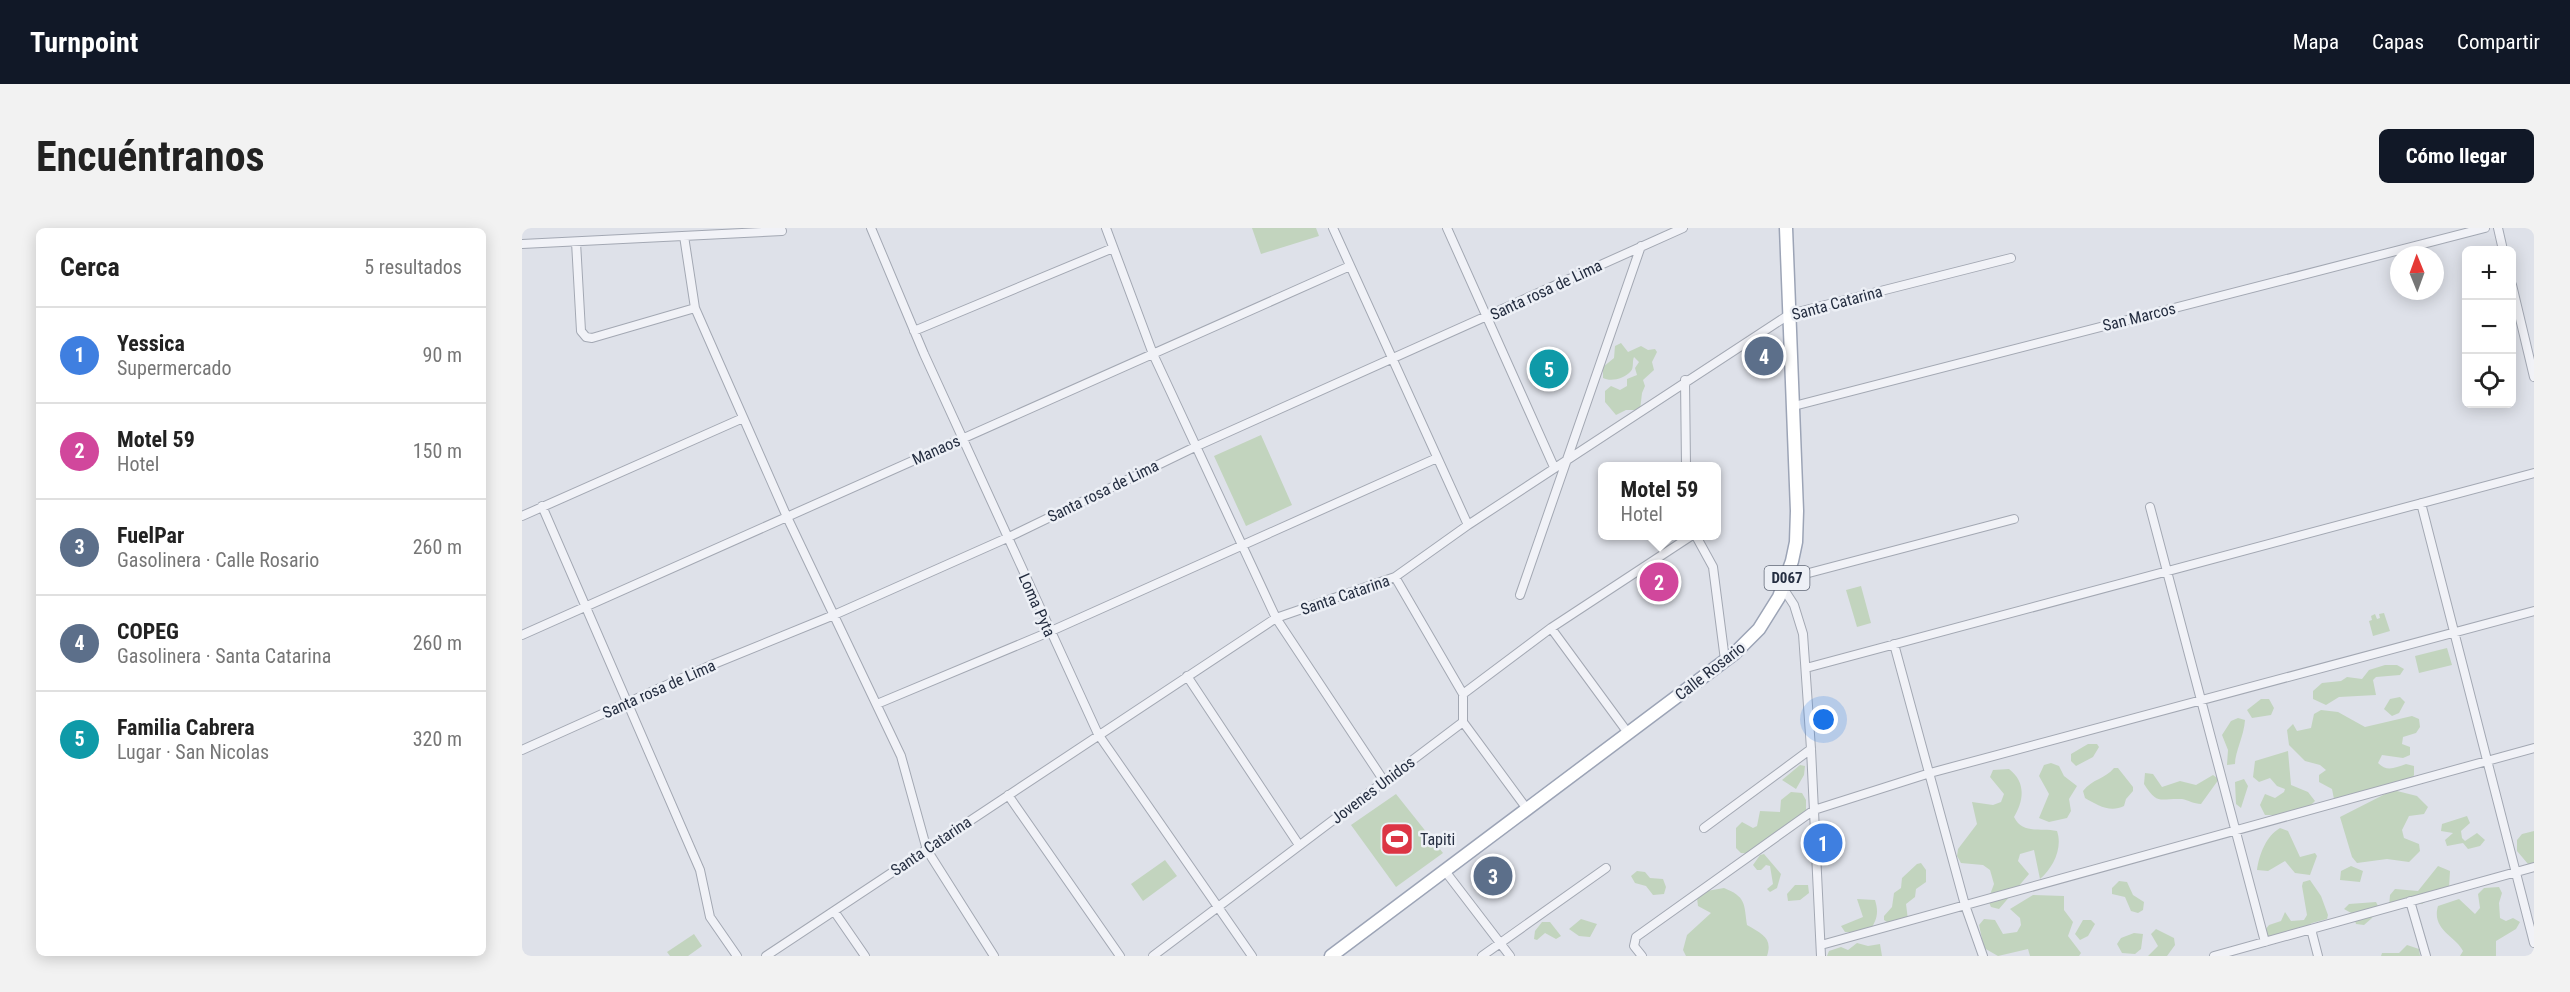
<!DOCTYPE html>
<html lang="es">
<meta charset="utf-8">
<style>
body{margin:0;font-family:"Roboto Condensed",sans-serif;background:#f2f2f2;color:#222}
.controls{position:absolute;right:18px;top:18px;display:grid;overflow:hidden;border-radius:9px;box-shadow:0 3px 15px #0003}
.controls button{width:54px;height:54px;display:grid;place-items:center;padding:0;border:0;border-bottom:2px solid #e0e0e0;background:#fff;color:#222;font:30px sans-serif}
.compass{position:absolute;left:1868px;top:18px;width:54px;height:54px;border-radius:50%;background:#fff;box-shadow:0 3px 15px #0003;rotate:359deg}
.you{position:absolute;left:1302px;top:492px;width:21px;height:21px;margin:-15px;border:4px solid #fff;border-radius:50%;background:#1a73e8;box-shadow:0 0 0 9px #1a73e833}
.badge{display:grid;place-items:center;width:39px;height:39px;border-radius:50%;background:#111827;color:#fff;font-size:20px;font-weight:700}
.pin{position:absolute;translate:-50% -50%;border:3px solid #fff;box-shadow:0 2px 6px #0006}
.popup{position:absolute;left:1076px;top:234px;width:123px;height:78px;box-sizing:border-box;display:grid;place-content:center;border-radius:9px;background:#fff;filter:drop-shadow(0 2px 4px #0005);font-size:20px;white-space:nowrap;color:#767676}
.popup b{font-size:22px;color:#222}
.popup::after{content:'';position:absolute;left:50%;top:100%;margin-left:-12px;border:12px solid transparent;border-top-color:#fff}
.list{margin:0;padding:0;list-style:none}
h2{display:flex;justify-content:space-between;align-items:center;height:78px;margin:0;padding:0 24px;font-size:26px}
h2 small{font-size:20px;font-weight:400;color:#767676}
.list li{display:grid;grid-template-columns:39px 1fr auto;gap:18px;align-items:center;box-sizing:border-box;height:96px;padding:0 24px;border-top:2px solid #e0e0e0}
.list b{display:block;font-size:22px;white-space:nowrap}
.list p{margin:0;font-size:20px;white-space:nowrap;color:#767676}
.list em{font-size:20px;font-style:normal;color:#767676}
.icon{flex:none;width:33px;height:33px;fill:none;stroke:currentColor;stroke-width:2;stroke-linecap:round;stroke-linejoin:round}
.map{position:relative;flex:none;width:2012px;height:728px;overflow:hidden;border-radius:9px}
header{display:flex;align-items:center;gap:36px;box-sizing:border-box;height:84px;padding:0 30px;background:#111827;color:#fff}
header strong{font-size:28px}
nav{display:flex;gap:33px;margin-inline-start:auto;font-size:21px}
.intro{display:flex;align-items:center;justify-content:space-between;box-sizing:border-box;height:144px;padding:0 36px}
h1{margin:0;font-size:42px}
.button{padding:15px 27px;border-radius:9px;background:#111827;color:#fff;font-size:21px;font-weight:700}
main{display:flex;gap:36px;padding:0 36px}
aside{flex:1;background:#fff;border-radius:9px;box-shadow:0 3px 15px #0003}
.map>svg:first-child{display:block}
.green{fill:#c2d4be}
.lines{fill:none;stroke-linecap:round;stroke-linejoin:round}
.minor-casing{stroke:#a3a8b3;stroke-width:10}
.primary-casing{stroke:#9ca4b6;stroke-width:15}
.minor{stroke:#f1f2f7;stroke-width:8}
.primary{stroke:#fff;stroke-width:12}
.labels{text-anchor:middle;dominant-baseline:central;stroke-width:5;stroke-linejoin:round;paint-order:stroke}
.shield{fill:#edf0f6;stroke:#616877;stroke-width:1.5}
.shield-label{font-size:15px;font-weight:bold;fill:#252e41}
.street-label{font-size:16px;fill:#252e41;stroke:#edf0f6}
.poi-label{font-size:16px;fill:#252e41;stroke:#edf0f6;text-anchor:start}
</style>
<header>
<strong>Turnpoint</strong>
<nav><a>Mapa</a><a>Capas</a><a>Compartir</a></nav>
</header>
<div class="intro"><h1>Encuéntranos</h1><a class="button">Cómo llegar</a></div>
<main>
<aside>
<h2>Cerca<small>5 resultados</small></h2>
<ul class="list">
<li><span class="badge" style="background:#3f7fe0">1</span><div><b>Yessica</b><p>Supermercado</p></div><em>90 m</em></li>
<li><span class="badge" style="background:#d1479c">2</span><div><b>Motel 59</b><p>Hotel</p></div><em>150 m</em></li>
<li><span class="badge" style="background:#5c6f8a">3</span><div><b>FuelPar</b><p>Gasolinera · Calle Rosario</p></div><em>260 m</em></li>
<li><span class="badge" style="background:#5c6f8a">4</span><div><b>COPEG</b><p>Gasolinera · Santa Catarina</p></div><em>260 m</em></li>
<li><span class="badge" style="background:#0f9aa8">5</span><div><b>Familia Cabrera</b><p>Lugar · San Nicolas</p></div><em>320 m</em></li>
</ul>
</aside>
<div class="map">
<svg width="2012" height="728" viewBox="0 0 2012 728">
<rect width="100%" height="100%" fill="#dee1e9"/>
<path class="green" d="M 730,0 L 794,0 L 797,8 L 739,26 Z
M 1099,115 L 1106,124 L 1119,118 L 1126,122 L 1133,121 L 1135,124 L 1130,134 L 1132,142 L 1121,152 L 1123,158 L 1120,165 L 1118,182 L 1104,182 L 1094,187 L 1083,174 L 1083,163 L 1089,158 L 1098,162 L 1105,158 L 1105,151 L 1115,147 L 1113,140 L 1117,134 L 1112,129 C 1110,133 1112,140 1109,143 C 1102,151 1089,154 1081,150 L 1081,139 L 1092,130 L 1093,118 Z
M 739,207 L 770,277 L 724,298 L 692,228 Z
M 1339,358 L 1349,395 L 1335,399 L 1324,362 Z
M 1862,385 L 1868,403 L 1851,408 L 1847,393 L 1850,392 L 1849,388 L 1853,386 L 1855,391 L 1858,390 L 1857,386 Z
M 1925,420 L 1930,437 L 1897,445 L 1893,428 Z
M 1863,437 L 1875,437 L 1882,441 L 1878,447 L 1854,449 L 1851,452 L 1854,467 L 1817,469 L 1804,477 L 1791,471 L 1791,463 L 1800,455 L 1819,453 L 1825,449 L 1840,451 L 1847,442 Z
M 1878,469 L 1883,474 L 1877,485 L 1870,488 L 1862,481 L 1868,471 Z
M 1739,471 L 1747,471 L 1752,480 L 1749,487 L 1730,490 L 1725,482 Z
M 1799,482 L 1816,484 L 1843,499 L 1890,488 L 1897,491 L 1898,499 L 1894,505 L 1881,509 L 1880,516 L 1888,519 L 1888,527 L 1881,530 L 1860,527 L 1856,535 C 1865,544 1872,540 1884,536 L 1892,538 L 1892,547 L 1888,555 L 1813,576 L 1810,561 L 1797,554 L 1797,547 L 1804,542 L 1798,537 L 1783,533 L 1767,517 L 1765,502 L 1771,496 L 1775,503 L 1789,500 L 1792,486 Z
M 1716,490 L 1723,492 C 1722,508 1713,524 1713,536 L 1705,537 L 1706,522 L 1700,507 L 1709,493 Z
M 1566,516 L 1575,516 L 1577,519 L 1571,529 L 1554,538 L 1549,533 L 1549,526 Z
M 1766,523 L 1769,557 L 1786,564 L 1793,573 C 1779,588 1761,587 1743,587 L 1738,577 L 1743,566 L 1753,570 L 1762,564 L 1763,561 L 1755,558 L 1748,550 L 1737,554 L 1731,549 L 1733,533 Z
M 1529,535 L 1537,538 L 1542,548 L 1555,558 L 1547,571 L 1549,583 L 1545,590 L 1527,594 L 1517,590 L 1527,566 L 1517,548 L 1522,537 Z
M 1278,537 L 1283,538 L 1282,547 L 1274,561 L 1260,552 Z
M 1592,540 L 1596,540 L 1611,559 L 1611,563 L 1604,571 L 1602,578 C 1588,585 1575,577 1563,570 L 1561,563 C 1570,551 1583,551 1592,540 Z
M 1487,541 C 1504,554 1502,572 1492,589 C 1501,607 1518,599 1535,603 C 1541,620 1531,640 1518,651 L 1512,622 L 1498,626 L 1496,633 L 1507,646 L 1477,681 L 1469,679 L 1466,672 L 1472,656 L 1468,642 L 1461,637 L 1439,635 L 1435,628 L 1436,621 L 1455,596 L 1450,574 L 1471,577 L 1479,574 L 1482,566 L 1468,549 L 1471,542 Z
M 1623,545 L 1631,546 L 1640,559 L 1658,553 L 1674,557 L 1691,547 L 1697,551 L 1679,576 C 1672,576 1666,572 1660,571 C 1638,570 1636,578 1622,556 Z
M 1722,551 L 1726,558 L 1719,580 L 1714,576 L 1713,554 Z
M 1871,562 L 1895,568 L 1906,579 L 1902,586 L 1887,588 L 1880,602 L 1882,610 L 1897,616 L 1898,623 L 1887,634 L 1865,631 L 1835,635 L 1830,629 L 1818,589 Z
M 1269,564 L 1280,565 L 1284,572 L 1284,588 L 1235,626 L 1219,625 L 1214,620 L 1214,600 L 1220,594 L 1231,600 L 1235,598 L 1238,583 L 1258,584 L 1259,572 Z
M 874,566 L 921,625 L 874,659 L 829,597 Z
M 1945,588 L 1948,595 L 1939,603 L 1940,610 L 1943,613 L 1955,605 L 1963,612 L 1958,618 L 1946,621 L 1941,615 L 1925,618 L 1923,612 L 1931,605 L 1919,603 L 1920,596 Z
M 1758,600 L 1766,603 L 1778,629 L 1793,625 L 1795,628 L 1788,647 L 1773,645 L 1763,633 L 1746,643 L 1735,642 C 1737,627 1744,608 1758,600 Z
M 2012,603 L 2012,636 L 2006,636 L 1995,623 L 1995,612 L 2000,606 Z
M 1242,626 L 1259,646 L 1255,660 L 1248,664 L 1245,661 L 1251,656 L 1248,638 L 1244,637 L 1239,642 L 1235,642 L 1231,637 L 1238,627 Z
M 643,632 L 655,648 L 621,673 L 609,656 Z
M 1399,635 L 1404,642 L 1404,654 L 1394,661 L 1393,669 L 1384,676 L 1386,692 L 1368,696 L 1362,692 L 1362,688 L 1370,679 L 1372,665 L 1379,660 L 1380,650 L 1395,636 Z
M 1829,638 L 1841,643 L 1838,654 L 1818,652 L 1819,643 Z
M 1916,638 L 1928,643 L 1927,659 L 1900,676 L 1888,673 L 1867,678 L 1868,667 L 1873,661 L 1896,663 Z
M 1115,643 L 1123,644 L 1128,650 L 1141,651 L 1144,659 L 1142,666 L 1131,667 L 1124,658 L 1113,655 L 1109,648 Z
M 1788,652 L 1799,668 L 1806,687 L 1805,691 L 1790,695 L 1770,707 L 1745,710 L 1743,702 L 1747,697 L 1759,693 L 1763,684 L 1769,693 L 1782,692 L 1785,687 L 1780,658 L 1781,654 Z
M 1597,653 L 1605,654 L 1611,667 L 1622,674 L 1621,682 L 1616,685 L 1609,683 L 1603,669 L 1590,666 L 1590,660 Z
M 1273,657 L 1286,657 L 1287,665 L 1278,672 L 1266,673 L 1265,666 Z
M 1977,659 L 1980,665 L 1977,675 L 1978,690 L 1984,693 L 1991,690 L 1998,694 L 1994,701 L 1974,713 L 1974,728 L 1938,728 L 1941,723 C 1934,708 1909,702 1916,678 L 1937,671 L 1953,686 L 1958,680 L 1956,666 L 1962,660 Z
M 1202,660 C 1224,669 1222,675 1225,697 C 1240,706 1251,710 1245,728 L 1164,728 L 1161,722 L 1165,707 L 1189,685 L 1176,678 L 1175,670 L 1179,664 Z
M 1511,667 L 1542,668 L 1542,682 L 1551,694 L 1546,708 L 1559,725 L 1557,728 L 1508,728 L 1506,721 L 1476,728 L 1462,720 L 1457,697 L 1462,691 L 1473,692 L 1481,706 L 1495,704 L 1499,697 L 1498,690 L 1488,681 Z
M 1335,671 L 1353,672 C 1357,685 1355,692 1347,704 L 1323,704 L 1319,698 L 1341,689 Z
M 1854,674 L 1856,678 L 1850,690 L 1842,697 L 1834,696 L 1831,686 L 1822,681 L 1827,676 Z
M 1059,691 L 1075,696 L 1068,709 L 1057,708 L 1047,701 Z
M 1561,692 L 1569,692 L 1573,696 L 1566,708 L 1558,712 L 1553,706 Z
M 1020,694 L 1028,694 L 1039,708 L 1034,711 L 1023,705 L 1015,712 L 1012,711 L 1013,703 Z
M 1634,701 L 1652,710 L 1653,717 L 1645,728 L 1626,728 L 1636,718 L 1629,706 Z
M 1612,705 L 1621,706 L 1619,721 L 1613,726 L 1600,725 L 1595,716 L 1599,710 Z
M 172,706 L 180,718 L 166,728 L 148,728 L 145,724 Z
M 1335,715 L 1346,718 L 1358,716 L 1360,728 L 1305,728 L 1307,723 L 1319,719 L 1326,722 Z
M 1885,717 L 1897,721 L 1898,728 L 1859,728 L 1860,725 L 1877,725 Z"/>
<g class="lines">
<defs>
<path id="minor" d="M 349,0 L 402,126 L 576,506 L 730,728
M 584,0 L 631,126 L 754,390 L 862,553
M 811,0 L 946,297
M 925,0 L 1032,239
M 1976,0 L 1981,22
M 162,8 L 173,80 L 265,289 L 379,528 L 405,622 L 472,728
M 54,14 L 59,103 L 64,109 L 70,110 L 173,80
M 0,16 L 260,3
M 1990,57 L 2012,149
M 392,103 L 591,20
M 1163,152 L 1164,238
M 1272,178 L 1963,0
M 1899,275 L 2012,715
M 20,278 L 178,642 L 188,689 L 215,728
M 1628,279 L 1743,714
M 0,288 L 221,190
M 1174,308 L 1191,339 L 1203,432
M 873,349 L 941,466 L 941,494
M 1264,351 L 1492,291
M 1261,360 L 1272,377 L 1281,406 L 1289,521 L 1299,728
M 998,367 L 1119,18
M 1029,400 L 1106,505
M 0,407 L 828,38
M 1372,416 L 1443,677 L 1461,728
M 1284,440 L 2012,245
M 665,448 L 777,617
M 941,466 L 1029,400 L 1169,308
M 355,476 L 527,404 L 915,230
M 941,494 L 1005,581
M 0,522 L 187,438 L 312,387 L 485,310 L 675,218 L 1161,0
M 486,567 L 598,728
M 1182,600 L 1289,521
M 923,643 L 988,728
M 1888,673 L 1904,728
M 312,683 L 343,728
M 1789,701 L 1796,728
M 1299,717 L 2012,520
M 244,728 L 754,390 L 873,349 L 946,297 L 1268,86 L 1489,30
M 631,728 L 941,494
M 960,728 L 1084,640
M 1120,728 L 1112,718 L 1114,709 L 1292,582 L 1408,545 L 2012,383
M 1692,728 L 2012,639"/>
<path id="primary" d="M 809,728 L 1213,425 L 1237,401 L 1257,369 L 1270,333 L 1274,314 L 1275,283 L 1264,0"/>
</defs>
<use href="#minor" class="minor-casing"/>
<use href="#primary" class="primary-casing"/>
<use href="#minor" class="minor"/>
<use href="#primary" class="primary"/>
</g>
<defs>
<symbol id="stadium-square" viewBox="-11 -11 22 22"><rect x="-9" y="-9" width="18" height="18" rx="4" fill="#dc3544" stroke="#edf0f6"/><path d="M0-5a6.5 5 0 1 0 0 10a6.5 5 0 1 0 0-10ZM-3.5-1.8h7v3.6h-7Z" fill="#fff"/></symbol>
</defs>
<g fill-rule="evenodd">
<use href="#stadium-square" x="856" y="592" width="38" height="38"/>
</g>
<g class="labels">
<rect class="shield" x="1242.5" y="338" width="45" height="24" rx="4.5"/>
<g class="shield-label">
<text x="1265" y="350">D067</text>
</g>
<g class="street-label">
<text transform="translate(1024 62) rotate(-25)">Santa rosa de Lima</text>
<text transform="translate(1315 75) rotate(-15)">Santa Catarina</text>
<text transform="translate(1617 89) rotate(-14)">San Marcos</text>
<text transform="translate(414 222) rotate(-24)">Manaos</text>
<text transform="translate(581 263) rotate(-26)">Santa rosa de Lima</text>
<text transform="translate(823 367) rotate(-19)">Santa Catarina</text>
<text transform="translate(515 377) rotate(66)">Loma Pyta</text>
<text transform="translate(1188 443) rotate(-38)">Calle Rosario</text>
<text transform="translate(137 461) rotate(-24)">Santa rosa de Lima</text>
<text transform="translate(851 562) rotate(-37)">Jovenes Unidos</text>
<text transform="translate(409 618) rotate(-34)">Santa Catarina</text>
</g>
<g class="poi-label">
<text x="898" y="611">Tapiti</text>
</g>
</g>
</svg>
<div class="controls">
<button>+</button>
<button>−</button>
<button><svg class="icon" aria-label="locate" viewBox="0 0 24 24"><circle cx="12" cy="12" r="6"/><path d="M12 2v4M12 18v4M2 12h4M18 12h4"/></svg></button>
</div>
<svg class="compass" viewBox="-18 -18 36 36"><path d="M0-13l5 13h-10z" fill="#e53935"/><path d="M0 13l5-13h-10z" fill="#767676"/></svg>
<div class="you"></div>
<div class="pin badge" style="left:1301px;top:615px;background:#3f7fe0">1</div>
<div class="pin badge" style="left:1137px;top:354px;background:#d1479c">2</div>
<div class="popup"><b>Motel 59</b>Hotel</div>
<div class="pin badge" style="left:971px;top:648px;background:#5c6f8a">3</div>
<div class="pin badge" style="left:1242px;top:128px;background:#5c6f8a">4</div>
<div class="pin badge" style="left:1027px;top:141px;background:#0f9aa8">5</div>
</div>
</main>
